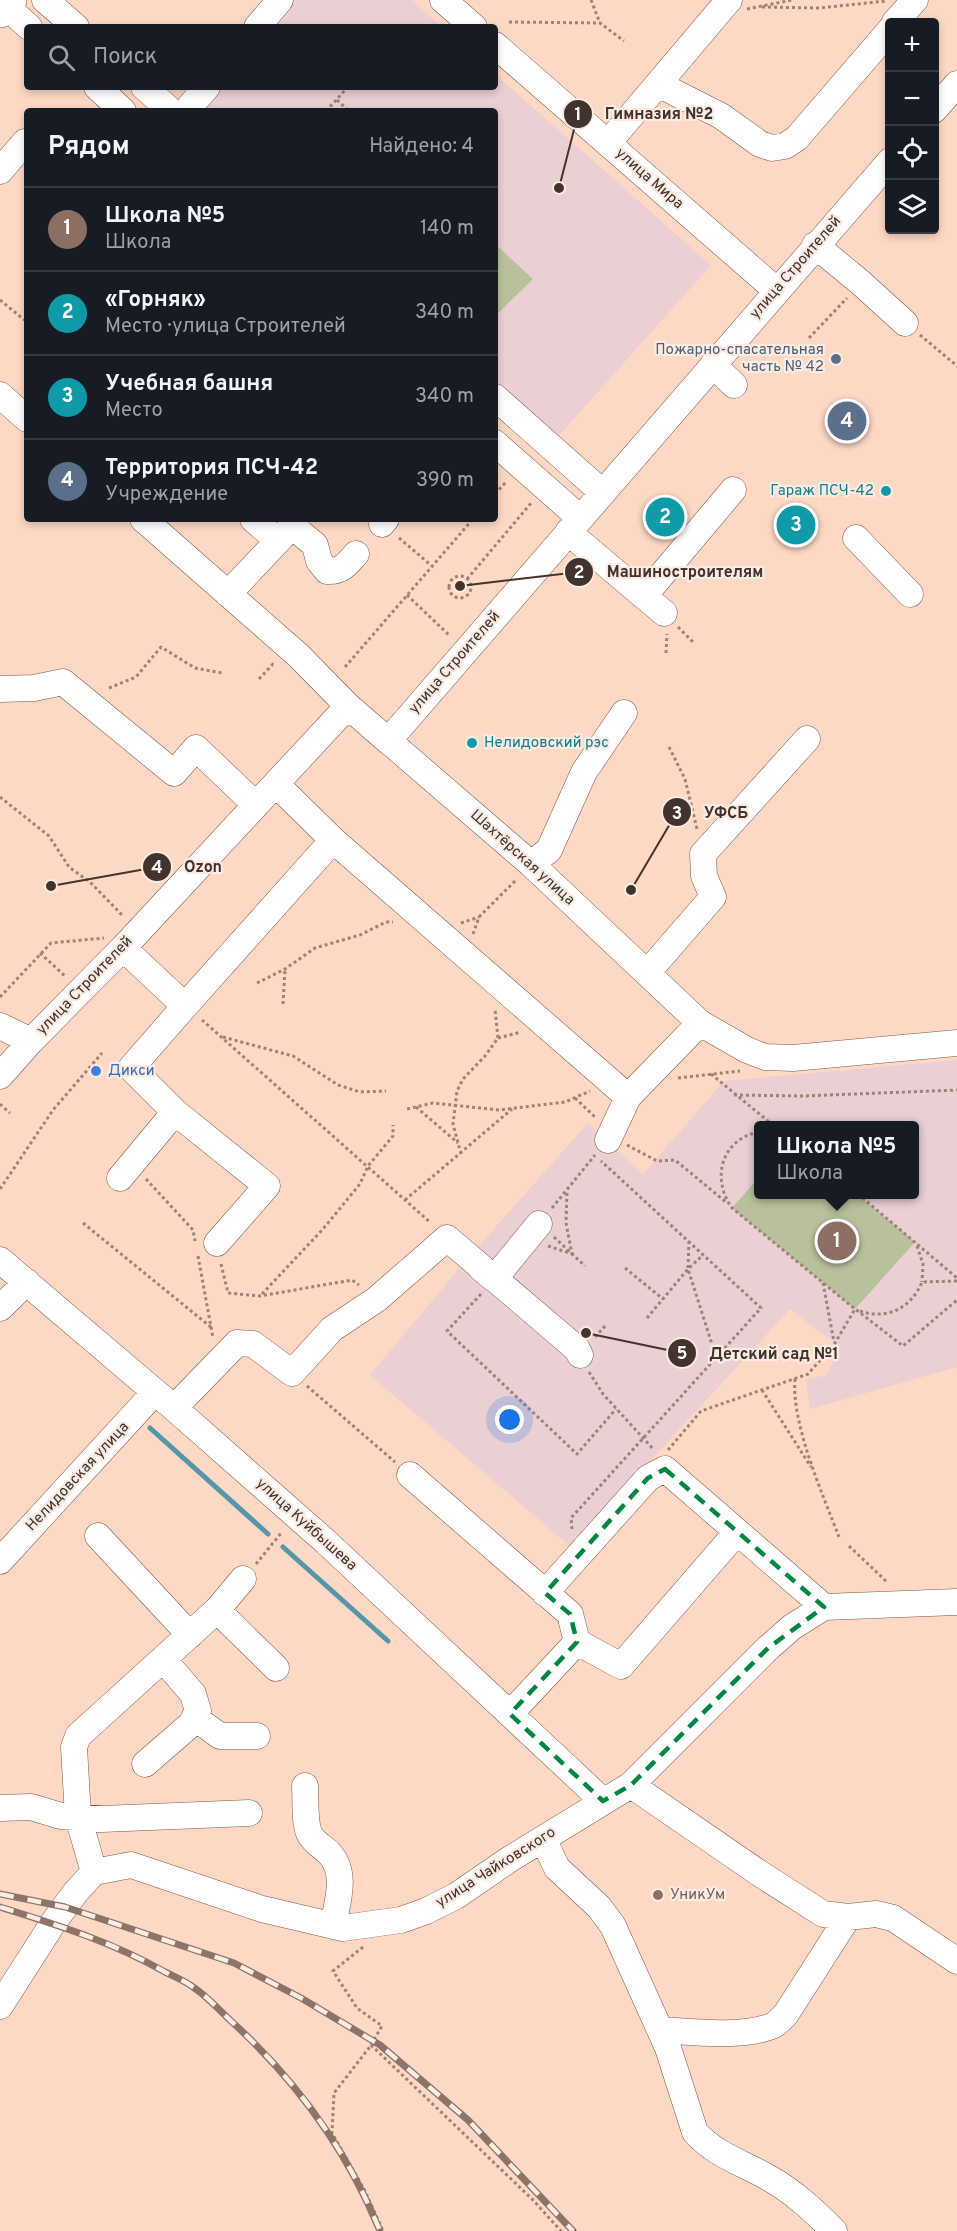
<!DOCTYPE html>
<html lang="ru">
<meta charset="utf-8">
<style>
body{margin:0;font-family:Overpass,sans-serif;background:#242831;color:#f1f3f6}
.controls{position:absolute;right:18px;top:18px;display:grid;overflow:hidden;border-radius:6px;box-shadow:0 3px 9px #0003}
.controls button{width:54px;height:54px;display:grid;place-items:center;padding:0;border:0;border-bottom:2px solid #363941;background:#171b24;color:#f1f3f6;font:30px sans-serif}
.you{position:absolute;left:510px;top:1420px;width:21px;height:21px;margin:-15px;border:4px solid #fff;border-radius:50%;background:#1a73e8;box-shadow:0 0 0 9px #1a73e833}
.badge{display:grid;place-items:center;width:39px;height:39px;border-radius:50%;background:#008743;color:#fff;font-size:20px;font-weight:700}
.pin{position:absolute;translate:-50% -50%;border:3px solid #fff;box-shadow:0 2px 6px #0006}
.popup{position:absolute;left:754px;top:1121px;width:165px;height:78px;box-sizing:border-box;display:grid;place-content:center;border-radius:6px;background:#171b24;filter:drop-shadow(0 2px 4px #0005);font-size:20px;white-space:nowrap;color:#9ea1a6}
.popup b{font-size:22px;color:#f1f3f6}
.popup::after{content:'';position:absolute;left:50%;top:100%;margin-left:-12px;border:12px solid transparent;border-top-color:#171b24}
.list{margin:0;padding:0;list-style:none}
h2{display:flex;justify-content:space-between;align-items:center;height:78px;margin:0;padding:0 24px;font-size:26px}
h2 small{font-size:20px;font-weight:400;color:#9ea1a6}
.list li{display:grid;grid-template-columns:39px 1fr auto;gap:18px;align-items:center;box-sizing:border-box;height:84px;padding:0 24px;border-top:2px solid #363941}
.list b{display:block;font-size:22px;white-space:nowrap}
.list p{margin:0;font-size:20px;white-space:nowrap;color:#9ea1a6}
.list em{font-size:20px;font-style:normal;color:#9ea1a6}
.icon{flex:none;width:33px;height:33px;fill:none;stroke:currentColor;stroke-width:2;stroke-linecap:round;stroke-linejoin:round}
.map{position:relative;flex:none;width:957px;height:2231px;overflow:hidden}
.search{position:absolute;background:#171b24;box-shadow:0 3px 9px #0003;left:24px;top:24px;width:474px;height:66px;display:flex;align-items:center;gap:15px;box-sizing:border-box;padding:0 21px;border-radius:6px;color:#9ea1a6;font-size:22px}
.panel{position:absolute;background:#171b24;box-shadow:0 3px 9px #0003;left:24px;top:108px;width:474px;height:414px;border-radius:6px}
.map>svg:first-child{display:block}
.education{fill:#eacfd3;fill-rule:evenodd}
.green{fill:#b9c19c}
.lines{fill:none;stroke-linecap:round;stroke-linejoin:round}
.stream{stroke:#5398aa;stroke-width:5}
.minor-casing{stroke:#785948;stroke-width:27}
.major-casing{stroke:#785948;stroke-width:34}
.path{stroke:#9c8375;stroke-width:3;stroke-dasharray:3 3;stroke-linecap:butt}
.minor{stroke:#fff;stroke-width:26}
.major{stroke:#fff;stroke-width:33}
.rail-casing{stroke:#8c7568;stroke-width:7}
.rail{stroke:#faebe3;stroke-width:4.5;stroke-dasharray:14;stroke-linecap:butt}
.marked{fill:none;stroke:#008743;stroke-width:4.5;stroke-dasharray:12 8;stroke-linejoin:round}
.service-dot{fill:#5c6f8a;stroke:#faebe3;stroke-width:2}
.culture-dot{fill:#0f9aa8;stroke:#faebe3;stroke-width:2}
.shop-dot{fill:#3f7fe0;stroke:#faebe3;stroke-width:2}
.education-dot{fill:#8d6e63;stroke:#faebe3;stroke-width:2}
.labels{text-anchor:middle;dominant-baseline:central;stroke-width:4.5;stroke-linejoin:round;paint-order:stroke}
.street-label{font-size:15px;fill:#42342c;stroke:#faebe3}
.service-label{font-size:15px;fill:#4e5e75;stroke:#faebe3;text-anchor:end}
.culture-label{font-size:15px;fill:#0d838f;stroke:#faebe3;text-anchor:end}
.shop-label{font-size:15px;fill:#366cbe;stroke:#faebe3;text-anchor:start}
.education-label{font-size:15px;fill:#785e54;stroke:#faebe3;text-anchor:start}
.leader{fill:none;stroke:#42342c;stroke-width:2}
.callout-dot{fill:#42342c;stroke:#faebe3;stroke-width:2}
.mark-label{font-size:18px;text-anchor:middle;font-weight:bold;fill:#fff}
.callout-label{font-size:16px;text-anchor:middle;font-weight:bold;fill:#42342c;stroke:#faebe3;stroke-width:4.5;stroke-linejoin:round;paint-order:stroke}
</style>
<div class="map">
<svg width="957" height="2231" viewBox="0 0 957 2231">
<rect width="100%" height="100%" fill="#fdd8c4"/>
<path class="education" d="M 278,0 L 412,0 L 442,27 L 254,27 Z
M 495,74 L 711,265 L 556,439 L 495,385 L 495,111 L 186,111 L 201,87 L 495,87 Z
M 957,1060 L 957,1367 L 810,1409 L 806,1380 L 826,1375 L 840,1347 L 790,1309 L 571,1547 L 370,1375 L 469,1257 L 588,1123 L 643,1174 L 724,1081 ZM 759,1126 L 915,1126 L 915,1194 L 759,1194 Z"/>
<path class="green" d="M 495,244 L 533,279 L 495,316 Z
M 759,1177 L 759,1194 L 858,1195 L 915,1242 L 855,1309 L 732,1208 Z"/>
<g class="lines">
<path class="stream" d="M 150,1428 L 268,1534
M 283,1547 L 388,1641"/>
<defs>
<path id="minor" d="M 45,0 L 76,27
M 443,0 L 474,27
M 0,1 L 29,27
M 895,22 L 915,0
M 257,27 L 280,0
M 495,45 L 776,290
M 658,84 L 721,116 L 760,144 L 772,148 L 785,146 L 797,138 L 890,30
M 97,87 L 123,111
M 144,87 L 171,111
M 190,106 L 207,87
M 934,110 L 957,84
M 608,143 L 729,0
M 0,171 L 25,142 L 27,144
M 815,245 L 861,283 L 905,323
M 713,365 L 734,385
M 0,395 L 27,419
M 495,397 L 603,493
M 495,443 L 580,518
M 143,519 L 299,656 L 348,706 L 531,864 L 700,1023 L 747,1050 L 765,1057 L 793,1058 L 957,1043
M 253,519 L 278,541
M 382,524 L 386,519
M 292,526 L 315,545 L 319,561 L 327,571 C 342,572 347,564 356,554
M 568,532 L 664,613
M 856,538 L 910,594
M 228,594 L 292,526 L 296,519
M 644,596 L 733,490
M 0,689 L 34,688 L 63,682 L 174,773 L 196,748 L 256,805
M 276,784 L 333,840 L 628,1097 L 700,1023
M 531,864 L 549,850 L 584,772 L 624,713
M 123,948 L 185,1006 L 333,840
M 647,973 L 713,897 L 704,876 L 703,854 L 807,739
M 185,1006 L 131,1068 L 175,1112 L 267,1186 L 217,1243
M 0,1026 L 31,1041
M 0,1076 L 31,1041 L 123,948 L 348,706 L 388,741 L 890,161
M 608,1140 L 628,1097
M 120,1178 L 175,1112
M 447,1238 L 577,1349 L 580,1355
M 0,1260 L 174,1408 L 325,1541 L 603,1801
M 481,1268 L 494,1279 L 539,1224
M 0,1308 L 27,1282
M 174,1408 L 237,1343 L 253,1344 L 292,1373 L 332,1329 L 377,1299 L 447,1238
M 410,1475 L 570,1614 L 577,1642 L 510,1714
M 98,1536 L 190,1635
M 0,1561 L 155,1392
M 545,1593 L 648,1478 L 665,1469 L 824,1607
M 217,1610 L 276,1668
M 577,1642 L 621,1666 L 737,1532
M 195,1718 L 220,1736 L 257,1736
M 145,1764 L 191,1724 L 198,1711 L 193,1694 L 163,1659
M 631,1785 L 759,1873 L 823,1914 L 848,1917 L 876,1914 L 893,1918 L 957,1961
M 305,1786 C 306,1801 304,1820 309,1833 C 313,1842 323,1847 329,1853 C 348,1873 337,1903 333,1926
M 0,1808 L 31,1807 L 61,1816 L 102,1819 L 249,1813
M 543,1839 L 557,1868 L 599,1907 L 613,1926 L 668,2048 L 695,2132 C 715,2155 743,2163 769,2178 C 794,2192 814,2211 834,2231
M 94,1872 L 78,1817 L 74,1747 L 78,1736 L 217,1610 L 243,1579
M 0,2006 L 53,1923 L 75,1893 L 94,1872 L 131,1865 L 262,1909 L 343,1928 L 401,1920 L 426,1911 L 456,1896 L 510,1859 L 631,1785 L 768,1648 L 792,1627 L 824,1607 L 957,1602
M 660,2030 C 693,2032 741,2038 772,2026 C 777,2024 782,2018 786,2014 L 848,1917"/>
<path id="major" d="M 0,11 L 10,0"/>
</defs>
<use href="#minor" class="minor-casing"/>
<use href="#major" class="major-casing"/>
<path class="path" d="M 591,0 L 600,23
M 762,7 L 819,8 L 886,1
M 747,9 L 792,0
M 509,22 L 600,23 L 624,41
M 403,27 L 407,23
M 337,100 L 349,111
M 326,111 L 348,87
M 0,300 L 27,322
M 920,335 L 957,366
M 809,338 L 847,298
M 495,494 L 506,482
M 399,538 L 432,566
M449 587a11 11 0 1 1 22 0a11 11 0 1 1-22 0Z
M 467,579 L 532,502
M 407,595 L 450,636
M 678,627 L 693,642
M 666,653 L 667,634
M 345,667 L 473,519
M 259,679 L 273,664 L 275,665
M 109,688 L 136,677 L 161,647 L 195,668 L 222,673
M 669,747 L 685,779 L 697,829
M 0,797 L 49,836 L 69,867 L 90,882 L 123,916
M 461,923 L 479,917
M 473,934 L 479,917 L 517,879
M 40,953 L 65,976
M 257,983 L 285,969 L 315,948 L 360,935 L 386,922 L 393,922
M 0,997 L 51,943 L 104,938
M 283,1004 L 285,969
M 202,1020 L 431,1223
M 223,1037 L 293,1056 L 338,1085 L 360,1092 L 386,1091
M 498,1038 L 521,1032
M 711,1074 L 774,1126
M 678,1078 L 740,1071
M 734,1095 L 803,1096 L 957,1090
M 575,1098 L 595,1117
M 0,1104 L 10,1113
M 416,1107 L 458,1143
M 407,1109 L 433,1103 L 499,1110 L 565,1102 L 590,1091
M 759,1132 C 721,1139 711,1179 732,1208 L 850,1305 L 903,1346 L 957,1300
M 627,1145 L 657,1161 L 675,1160 L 727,1203
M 461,1154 L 453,1124 L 457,1091 L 463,1079 L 485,1056 L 498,1038 L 495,1009
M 146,1179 L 193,1230 L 195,1241
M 0,1189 L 53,1110 L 102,1053
M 858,1194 L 957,1278
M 405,1200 L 512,1109
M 552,1208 L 595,1155
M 83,1223 L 212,1328
M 554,1237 L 585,1266
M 689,1241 L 688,1269 L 716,1357
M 548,1246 L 572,1254 L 566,1223 L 567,1190
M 917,1246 L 923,1264 L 922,1282
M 198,1256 L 213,1338
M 221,1264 L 228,1293 L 260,1296 L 352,1280 L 359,1285
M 625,1268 L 663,1299
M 823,1283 L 834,1342
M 262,1294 L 323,1229 L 360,1184 L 368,1166 L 393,1136 L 393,1125
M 481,1294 L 447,1331 L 577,1454 L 616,1409
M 860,1311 C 886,1320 911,1309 922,1282 L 957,1281
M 647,1318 L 688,1269 L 703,1255
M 595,1337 L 606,1325
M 589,1372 L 603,1394 L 654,1450
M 795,1379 C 791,1423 823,1495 839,1537
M 307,1386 L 395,1462
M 762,1390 L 811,1467
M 668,1450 L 701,1411 L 808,1374 L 835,1343 L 855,1309
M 572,1529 L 571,1518 L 761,1308 L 601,1161
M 849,1546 L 887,1582
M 256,1564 L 282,1532
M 363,1947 L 333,1971 L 357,2008 L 382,2026 L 369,2048 L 334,2093 L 332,2133 L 365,2191 L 383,2231
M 371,2045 L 532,2199 L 561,2231"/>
<use href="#minor" class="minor"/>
<use href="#major" class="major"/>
<defs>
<path id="rail" d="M 0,1894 L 65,1907 L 234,1963 L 301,1998 L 380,2045 L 468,2120 L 573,2231
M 0,1907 C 58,1925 112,1942 165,1972 C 175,1977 185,1981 193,1987 C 207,1996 219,2010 231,2021 C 296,2080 347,2150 380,2231"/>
</defs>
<use href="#rail" class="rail-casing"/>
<use href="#rail" class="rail"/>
</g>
<path class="marked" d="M 665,1469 L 824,1607 L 768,1648 L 631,1785 L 603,1801 L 510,1714 L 577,1642 L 570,1614 L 545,1593 L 648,1478 Z"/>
<circle class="service-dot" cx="836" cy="359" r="6"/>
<g class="culture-dot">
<circle cx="886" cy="491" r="6"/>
<circle cx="472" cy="743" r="6"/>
</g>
<circle class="shop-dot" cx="96" cy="1071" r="6"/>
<circle class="education-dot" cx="658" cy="1895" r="6"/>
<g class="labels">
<g class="street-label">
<text transform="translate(649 179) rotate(41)">улица Мира</text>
<text transform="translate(796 268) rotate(-49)">улица Строителей</text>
<text transform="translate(455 663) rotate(-49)">улица Строителей</text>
<text transform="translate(522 858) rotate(42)">Шахтёрская улица</text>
<text transform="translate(85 986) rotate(-46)">улица Строителей</text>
<text transform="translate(78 1477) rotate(-47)">Нелидовская улица</text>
<text transform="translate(306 1525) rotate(42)">улица Куйбышева</text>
<text transform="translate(496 1868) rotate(-32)">улица Чайковского</text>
</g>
<g class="service-label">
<text x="824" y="350">Пожарно-спасательная<tspan x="824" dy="17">часть № 42</tspan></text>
</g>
<g class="culture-label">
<text x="874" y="491">Гараж ПСЧ-42</text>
<text x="484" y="743" text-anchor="start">Нелидовский рэс</text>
</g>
<g class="shop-label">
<text x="108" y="1071">Дикси</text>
</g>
<g class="education-label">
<text x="670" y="1895">УникУм</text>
</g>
</g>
<path class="leader" d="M559 188L578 114M460 586L579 572M631 890L677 812M51 886L157 867M586 1333L682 1353"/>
<g class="callout-dot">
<circle cx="559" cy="188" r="6"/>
<circle cx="460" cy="586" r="6"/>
<circle cx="631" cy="890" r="6"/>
<circle cx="51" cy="886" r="6"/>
<circle cx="586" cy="1333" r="6"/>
<circle cx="578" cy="114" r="15"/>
<circle cx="579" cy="572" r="15"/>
<circle cx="677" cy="812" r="15"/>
<circle cx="157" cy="867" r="15"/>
<circle cx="682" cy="1353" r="15"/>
</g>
<g class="mark-label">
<text x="578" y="120">1</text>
<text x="579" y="578">2</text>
<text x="677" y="819">3</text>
<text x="157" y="873">4</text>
<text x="682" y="1359">5</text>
</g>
<g class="callout-label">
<text x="659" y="119">Гимназия №2</text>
<text x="685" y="577">Машиностроителям</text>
<text x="726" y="818">УФСБ</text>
<text x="203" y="872">Ozon</text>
<text x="774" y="1359">Детский сад №1</text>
</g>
</svg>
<div class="controls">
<button>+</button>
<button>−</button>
<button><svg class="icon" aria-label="locate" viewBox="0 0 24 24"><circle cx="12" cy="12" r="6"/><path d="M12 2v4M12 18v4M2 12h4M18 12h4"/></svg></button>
<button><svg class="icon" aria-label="layers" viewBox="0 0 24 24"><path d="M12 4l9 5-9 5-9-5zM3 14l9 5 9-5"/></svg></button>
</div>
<div class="you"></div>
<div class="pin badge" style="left:837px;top:1241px;background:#8d6e63">1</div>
<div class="popup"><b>Школа №5</b>Школа</div>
<div class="pin badge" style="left:665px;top:517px;background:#0f9aa8">2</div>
<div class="pin badge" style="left:796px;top:525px;background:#0f9aa8">3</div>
<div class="pin badge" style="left:847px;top:421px;background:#5c6f8a">4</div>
<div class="search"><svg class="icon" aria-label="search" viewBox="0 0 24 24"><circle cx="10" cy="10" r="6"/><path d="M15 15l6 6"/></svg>Поиск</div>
<section class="panel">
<h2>Рядом<small>Найдено: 4</small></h2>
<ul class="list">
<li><span class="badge" style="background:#8d6e63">1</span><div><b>Школа №5</b><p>Школа</p></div><em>140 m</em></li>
<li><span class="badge" style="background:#0f9aa8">2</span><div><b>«Горняк»</b><p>Место · улица Строителей</p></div><em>340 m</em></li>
<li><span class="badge" style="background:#0f9aa8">3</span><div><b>Учебная башня</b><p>Место</p></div><em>340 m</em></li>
<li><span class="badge" style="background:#5c6f8a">4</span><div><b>Территория ПСЧ-42</b><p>Учреждение</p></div><em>390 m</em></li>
</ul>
</section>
</div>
